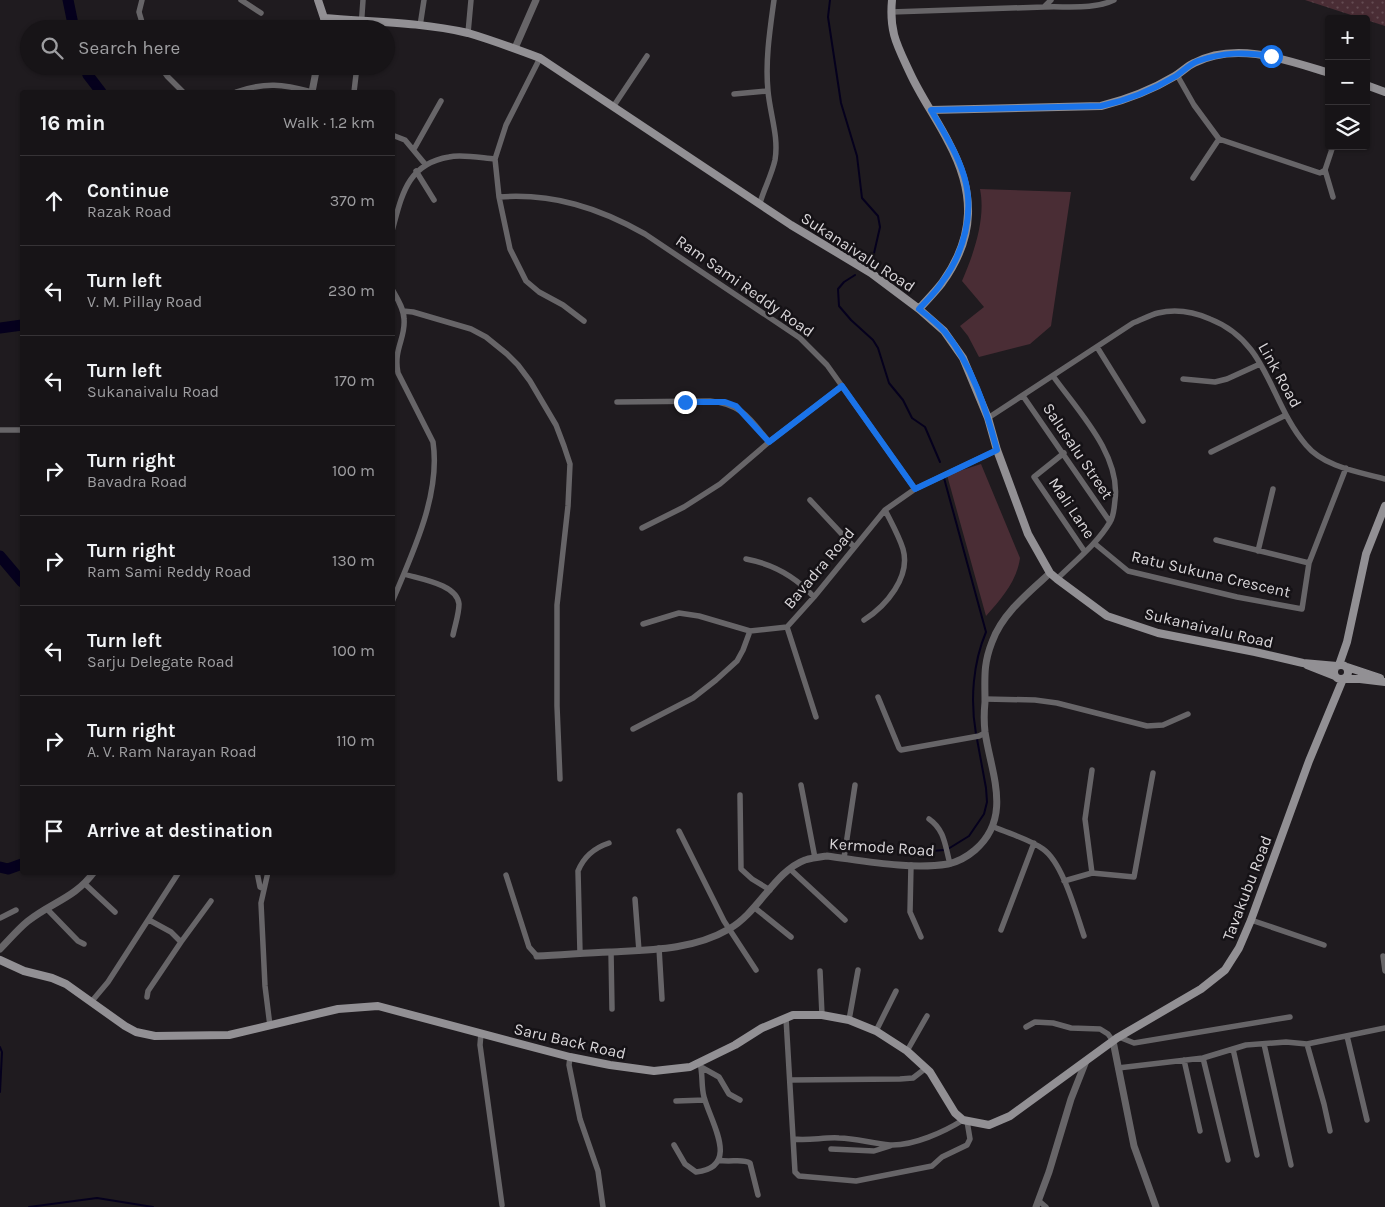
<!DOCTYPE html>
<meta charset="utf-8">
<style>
body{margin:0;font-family:Karla,sans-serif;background:#201d20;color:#f1f3f6}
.controls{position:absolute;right:15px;top:15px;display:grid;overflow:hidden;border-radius:5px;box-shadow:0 1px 4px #0004}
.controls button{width:45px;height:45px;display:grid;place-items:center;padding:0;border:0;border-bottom:1px solid #363336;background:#171417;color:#f1f3f6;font:25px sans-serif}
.stop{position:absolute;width:15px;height:15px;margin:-11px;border:4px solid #1a73e8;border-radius:50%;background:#fff}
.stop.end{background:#1a73e8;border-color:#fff;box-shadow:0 1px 5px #0008}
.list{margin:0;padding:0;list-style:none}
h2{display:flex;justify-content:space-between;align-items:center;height:65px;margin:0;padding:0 20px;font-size:21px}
h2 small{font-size:16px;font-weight:400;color:#9e9ea1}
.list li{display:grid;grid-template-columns:32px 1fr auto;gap:15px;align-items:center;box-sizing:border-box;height:90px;padding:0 20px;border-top:1px solid #363336}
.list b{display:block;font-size:19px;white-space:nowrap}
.list p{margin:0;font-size:16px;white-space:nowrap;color:#9e9ea1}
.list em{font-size:16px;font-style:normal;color:#9e9ea1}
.icon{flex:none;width:28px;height:28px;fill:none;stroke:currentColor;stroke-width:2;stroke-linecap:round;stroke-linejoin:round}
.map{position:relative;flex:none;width:1385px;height:1207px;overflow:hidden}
.search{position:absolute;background:#171417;box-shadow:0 1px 4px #0004;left:20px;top:20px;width:375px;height:55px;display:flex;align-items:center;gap:12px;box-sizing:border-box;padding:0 18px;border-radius:28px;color:#9e9ea1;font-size:19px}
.panel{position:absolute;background:#171417;box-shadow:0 1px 4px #0004;left:20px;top:90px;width:375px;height:785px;border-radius:5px}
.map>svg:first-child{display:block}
.grass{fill:url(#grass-dots)}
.park{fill:#4a2d35}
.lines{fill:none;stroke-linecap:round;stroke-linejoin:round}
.stream{stroke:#05001d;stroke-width:2}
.river{stroke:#05001d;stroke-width:11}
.minor{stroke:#676568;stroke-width:5.5}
.tertiary{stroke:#676568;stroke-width:7}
.secondary{stroke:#929094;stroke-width:8}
.route{stroke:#1a73e8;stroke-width:6}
.labels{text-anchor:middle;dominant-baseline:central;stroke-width:5;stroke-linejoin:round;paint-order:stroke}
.street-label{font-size:16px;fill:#dad7da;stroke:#151216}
</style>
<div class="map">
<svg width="1385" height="1207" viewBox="0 0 1385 1207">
<defs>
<pattern id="grass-dots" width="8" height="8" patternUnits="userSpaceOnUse" patternTransform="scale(1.25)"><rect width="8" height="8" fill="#4a2d35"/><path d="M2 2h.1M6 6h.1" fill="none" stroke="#644b52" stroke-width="1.8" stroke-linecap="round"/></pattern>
</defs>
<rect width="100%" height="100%" fill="#1f1b1f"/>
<path class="grass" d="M 1305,0 L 1385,0 L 1385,26 Z"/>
<path class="park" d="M 980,189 L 1071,192 L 1051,326 L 1030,344 L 979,357 L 968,336 L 960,326 L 984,307 L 962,281 C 974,253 986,219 980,189 Z
M 981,464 L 1020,558 C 1017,581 1001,599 986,616 L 947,475 Z"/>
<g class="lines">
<path class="stream" d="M 830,0 L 828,17 L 841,103 L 857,156 L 862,198 L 878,216 L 880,227 L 872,262
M 855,275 L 844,282 L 838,289 L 839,306 L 851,320 L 873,340 L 878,348 L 889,383 L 903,400 L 912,418 L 925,427 L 940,462
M 944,478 L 986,632 C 973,663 970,700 976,734
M 915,849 L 932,851 L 944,850
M 948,849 L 969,836 L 984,814 L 987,802 L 986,788 L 977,739
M 0,1047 L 2,1052 L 0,1092
M 29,1207 L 97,1198 L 153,1207"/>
<path class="river" d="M 68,0 L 74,29
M 85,66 L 88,75 L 101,92
M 0,328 L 22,325
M 0,556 L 22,582
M 0,867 L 8,869 L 22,864"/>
<path class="minor" d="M 142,0 L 139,12 L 144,29
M 241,0 L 261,13
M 1044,7 C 1067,6 1093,10 1114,0
M 891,12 L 1044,7 L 1051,0
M 420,26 L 424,0
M 361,29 L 363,0
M 468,33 L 471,0
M 540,58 L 506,125 L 495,159 L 499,197 L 510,249 L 526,281 L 539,292 L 563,305 L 584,321
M 160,66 L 167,76 L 183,92
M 1177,75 L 1194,105 L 1219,139 L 1320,173 L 1325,170 L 1333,146
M 236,92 C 266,82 282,84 312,92
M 354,92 L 357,66
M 734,94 L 768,91
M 613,107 L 647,56
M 392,135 L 405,140 L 425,164
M 414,149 L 441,101
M 1325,170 L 1333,197
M 416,171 L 434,200
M 1193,178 L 1219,139
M 499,197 C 553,193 599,208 645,234 L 800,338 L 827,365 L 842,386 L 915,489
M 760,203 C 764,189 772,174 775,160 C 779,137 770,114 768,91 C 765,61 770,29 774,0
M 392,231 C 402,195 407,164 449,157 C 461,154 482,158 495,159
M 392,289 C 397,298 404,309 404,319 C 406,338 393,349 398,373 L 433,442 C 441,495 412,554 392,602
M 403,311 L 413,312 L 471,329 L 486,337 L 507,354 L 518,365 L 530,381 L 556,425 L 564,446 L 570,464 L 568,506 L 557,605 L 557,706 L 560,779
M 1097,347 L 1143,421
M 1053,376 C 1078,411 1121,455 1115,500 C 1114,508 1114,516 1110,522 C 1097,544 1075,561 1057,579
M 1183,379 L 1215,382 L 1227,379 L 1260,364
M 1023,396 L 1110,522
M 617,402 L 710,401 C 742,404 750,419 769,442
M 988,418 L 1133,323 C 1141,320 1150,315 1158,313 C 1175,309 1194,312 1210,319 C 1269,342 1269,402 1306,445 C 1324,467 1359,472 1385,479
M 0,430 L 22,430
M 1211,452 L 1286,415
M 1064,453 L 1034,477 L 1085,552
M 810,500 L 854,547
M 642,528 L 684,507 L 720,484 L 769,442 L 842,386
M 1216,540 L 1309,563
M 1094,543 L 1128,571 L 1237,597 L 1302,609 L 1309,563 L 1346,468
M 1258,551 L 1273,489
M 746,559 C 773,564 795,576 814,597
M 404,574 C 420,579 457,584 459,604 C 459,614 455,625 453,635
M 864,620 C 886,606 911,577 903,549 C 899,536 891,522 885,510
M 643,624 L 679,613 L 699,616 L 750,631 L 787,627 L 814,597 L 885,510 L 915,489 L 997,450
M 787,627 L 816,717
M 878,697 L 899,748 L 901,750 L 979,736 L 985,733
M 985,699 L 1035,700 L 1057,703 L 1147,726 L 1163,725 L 1188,714
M 633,729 L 693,698 L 716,680 L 737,661 L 743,650 L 750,631
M 1092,770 L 1085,819 L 1092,873
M 801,785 L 815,858
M 740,795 L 741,869 L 752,879 L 770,890
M 929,819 C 945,830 945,846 950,864
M 994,827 C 1010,834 1029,839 1043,849 C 1063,863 1076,913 1084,936
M 679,831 L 724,921 L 756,970
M 844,858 L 855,785
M 911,865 L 910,912 L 921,937
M 790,869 L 845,920
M 257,872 L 260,887 L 264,889
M 268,872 L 261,903 L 265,986 L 270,1026
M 506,875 L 529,947 L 537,956
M 1064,881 L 1092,873 L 1134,877 L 1153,773
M 85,884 L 115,912
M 635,899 L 639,951
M 755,908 L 791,937
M 47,909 L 78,941 L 84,944
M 0,918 L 16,910
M 1251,920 L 1324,945
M 1001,930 L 1034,843
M 181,942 L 211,901
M 659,948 L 662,999
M 611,952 L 612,1009
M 580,953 L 578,871 C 584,856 594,848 609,843
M 1383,956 L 1385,971
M 820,971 L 822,1015
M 147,997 L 148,991 L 181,942 L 171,932 L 149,920
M 92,1001 L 108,982 L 179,872
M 786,1018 L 795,1172 L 799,1176 L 856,1181 L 932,1166 L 942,1157 L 967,1145 L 970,1139 L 967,1121
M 849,1020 L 858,970
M 1026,1027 L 1035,1022 L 1053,1023 L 1071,1028 L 1100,1029 L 1108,1034 L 1113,1041
M 876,1031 L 896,991
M 481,1033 L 480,1045 L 502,1205
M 1347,1036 L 1367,1120
M 1119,1037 L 1134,1043 L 1290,1017
M 1264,1044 L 1291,1165
M 1307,1044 L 1324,1104 L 1330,1131
M 1233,1049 L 1257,1155
M 907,1051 L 927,1016
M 570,1057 L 569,1065 L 580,1119 L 598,1171 L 603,1207
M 1203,1058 L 1228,1160
M 1184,1060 L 1200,1131
M 701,1067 L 719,1077 L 729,1094 L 740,1100
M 1118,1068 L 1203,1058 L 1246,1045 L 1286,1042 L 1307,1044 L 1385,1028
M 790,1080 L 900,1079 L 913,1078 L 926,1068
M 676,1101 L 705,1100
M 793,1139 C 809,1141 824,1137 839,1138 C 856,1138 873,1144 890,1145 C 913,1146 944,1132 963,1120
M 674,1145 L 685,1164 L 696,1172 C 741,1167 711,1123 704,1097 C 701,1086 703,1074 700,1063
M 831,1149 L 874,1151 L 890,1146
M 719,1160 C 729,1163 742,1158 750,1163 L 758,1195
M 1039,1201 L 1046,1207"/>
<path class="tertiary" d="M 322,29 L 324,18
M 515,48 L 536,0
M 312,92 L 317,66
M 0,949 C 9,940 18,929 28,921 C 52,902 75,898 94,872
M 537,956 C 561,955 585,953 610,952 C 650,950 693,950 729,929 C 758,913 775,871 805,860 C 812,858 820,857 827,856 C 865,861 910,870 948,864 C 957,862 968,856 975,850 C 1013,817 991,773 985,732 C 984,723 984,712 985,702 C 985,678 983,665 992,642 C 1002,614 1028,593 1050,573
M 1113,1041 L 1134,1146 L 1156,1207
M 1036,1207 L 1049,1172 L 1071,1099 L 1086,1061"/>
<path class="secondary" d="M 318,0 L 324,18 C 371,22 421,22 468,33 C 492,40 516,49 540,58 L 791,225 L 871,273 L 919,309 L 944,331 L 963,358 L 988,418 L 997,450 L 1028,534 L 1050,573 L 1057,579 L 1107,616 L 1158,633 L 1255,652 L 1303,663 L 1337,666
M 892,0 C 889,32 897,45 910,73 C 921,97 937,119 949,143 C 975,192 976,236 942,283 C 935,292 927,300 919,309
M 1366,85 L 1385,92
M 931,110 L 1101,106 C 1129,99 1150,91 1175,76 C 1182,72 1187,66 1194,63 C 1236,41 1287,60 1329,73
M1334 672a7 7 0 1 1 14 0a7 7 0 1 1-14 0Z
M 1307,665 L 1335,676
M 1339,665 L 1347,642 L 1366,554 L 1385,506
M 1347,667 L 1380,678
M 1344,679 L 1360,679 L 1385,682
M 0,960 L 24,971 L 52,978 L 66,984 L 125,1026 L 136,1032 L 155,1036 L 229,1035 L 338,1009 L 378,1006 L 570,1057 L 610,1065 L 654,1071 L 690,1067 L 735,1045 L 762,1028 L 793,1015 L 822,1015 L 849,1020 L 876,1031 L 907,1051 L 930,1072 L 955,1113 L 963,1120 L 989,1125 L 1010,1116 L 1117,1038 L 1201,989 L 1225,970 L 1239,948 L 1251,920 L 1309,761 L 1343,679"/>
</g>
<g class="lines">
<path class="route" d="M 685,402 L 725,402 L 736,406 L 769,442 L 842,386 L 915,489 L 997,450 C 986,409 972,365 945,332 C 938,324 928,316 919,309 C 927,300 936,292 942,282 C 964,253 975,212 964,176 C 957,153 943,131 931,110 L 1101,106 C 1129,100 1151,91 1176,76 C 1183,71 1190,64 1198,61 C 1223,52 1245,52 1271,56"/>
</g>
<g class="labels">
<g class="street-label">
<text transform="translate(858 252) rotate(33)">Sukanaivalu Road</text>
<text transform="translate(745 286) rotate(35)">Ram Sami Reddy Road</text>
<text transform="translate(1280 375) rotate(61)">Link Road</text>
<text transform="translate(1078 451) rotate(56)">Salusalu Street</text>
<text transform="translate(1072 508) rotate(56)">Mali Lane</text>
<text transform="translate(819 568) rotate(-50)">Bavadra Road</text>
<text transform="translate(1211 574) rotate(13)">Ratu Sukuna Crescent</text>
<text transform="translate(1209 628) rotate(13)">Sukanaivalu Road</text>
<text transform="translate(882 847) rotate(4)">Kermode Road</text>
<text transform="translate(1247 888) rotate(-69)">Tavakubu Road</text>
<text transform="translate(570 1041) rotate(13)">Saru Back Road</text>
</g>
</g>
</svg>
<div class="controls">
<button>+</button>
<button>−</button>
<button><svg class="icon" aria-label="layers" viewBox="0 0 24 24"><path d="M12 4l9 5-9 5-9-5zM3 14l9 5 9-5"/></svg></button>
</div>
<div class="stop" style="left:1271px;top:56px"></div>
<div class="stop end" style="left:685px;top:402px"></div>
<div class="search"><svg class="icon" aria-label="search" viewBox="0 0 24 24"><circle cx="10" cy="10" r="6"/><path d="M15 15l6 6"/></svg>Search here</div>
<section class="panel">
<h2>16 min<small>Walk · 1.2 km</small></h2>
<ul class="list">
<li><svg class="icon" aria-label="ahead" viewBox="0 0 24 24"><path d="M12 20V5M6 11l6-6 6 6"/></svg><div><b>Continue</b><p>Razak Road</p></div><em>370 m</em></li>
<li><svg class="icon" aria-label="left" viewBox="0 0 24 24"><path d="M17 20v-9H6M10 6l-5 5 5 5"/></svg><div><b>Turn left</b><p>V. M. Pillay Road</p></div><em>230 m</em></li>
<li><svg class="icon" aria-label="left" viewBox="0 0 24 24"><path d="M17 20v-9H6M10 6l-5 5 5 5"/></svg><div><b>Turn left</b><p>Sukanaivalu Road</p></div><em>170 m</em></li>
<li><svg class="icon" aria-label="right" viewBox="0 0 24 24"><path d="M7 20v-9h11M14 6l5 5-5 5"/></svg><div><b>Turn right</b><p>Bavadra Road</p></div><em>100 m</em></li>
<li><svg class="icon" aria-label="right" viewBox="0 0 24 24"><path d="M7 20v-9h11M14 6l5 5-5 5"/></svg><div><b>Turn right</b><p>Ram Sami Reddy Road</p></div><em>130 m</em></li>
<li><svg class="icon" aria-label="left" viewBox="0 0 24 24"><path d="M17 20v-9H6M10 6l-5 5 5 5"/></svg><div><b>Turn left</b><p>Sarju Delegate Road</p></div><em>100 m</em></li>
<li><svg class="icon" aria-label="right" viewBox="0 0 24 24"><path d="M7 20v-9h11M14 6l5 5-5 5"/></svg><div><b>Turn right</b><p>A. V. Ram Narayan Road</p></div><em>110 m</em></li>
<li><svg class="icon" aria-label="arrive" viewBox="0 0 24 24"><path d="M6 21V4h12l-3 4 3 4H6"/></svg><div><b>Arrive at destination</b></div></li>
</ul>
</section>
</div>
